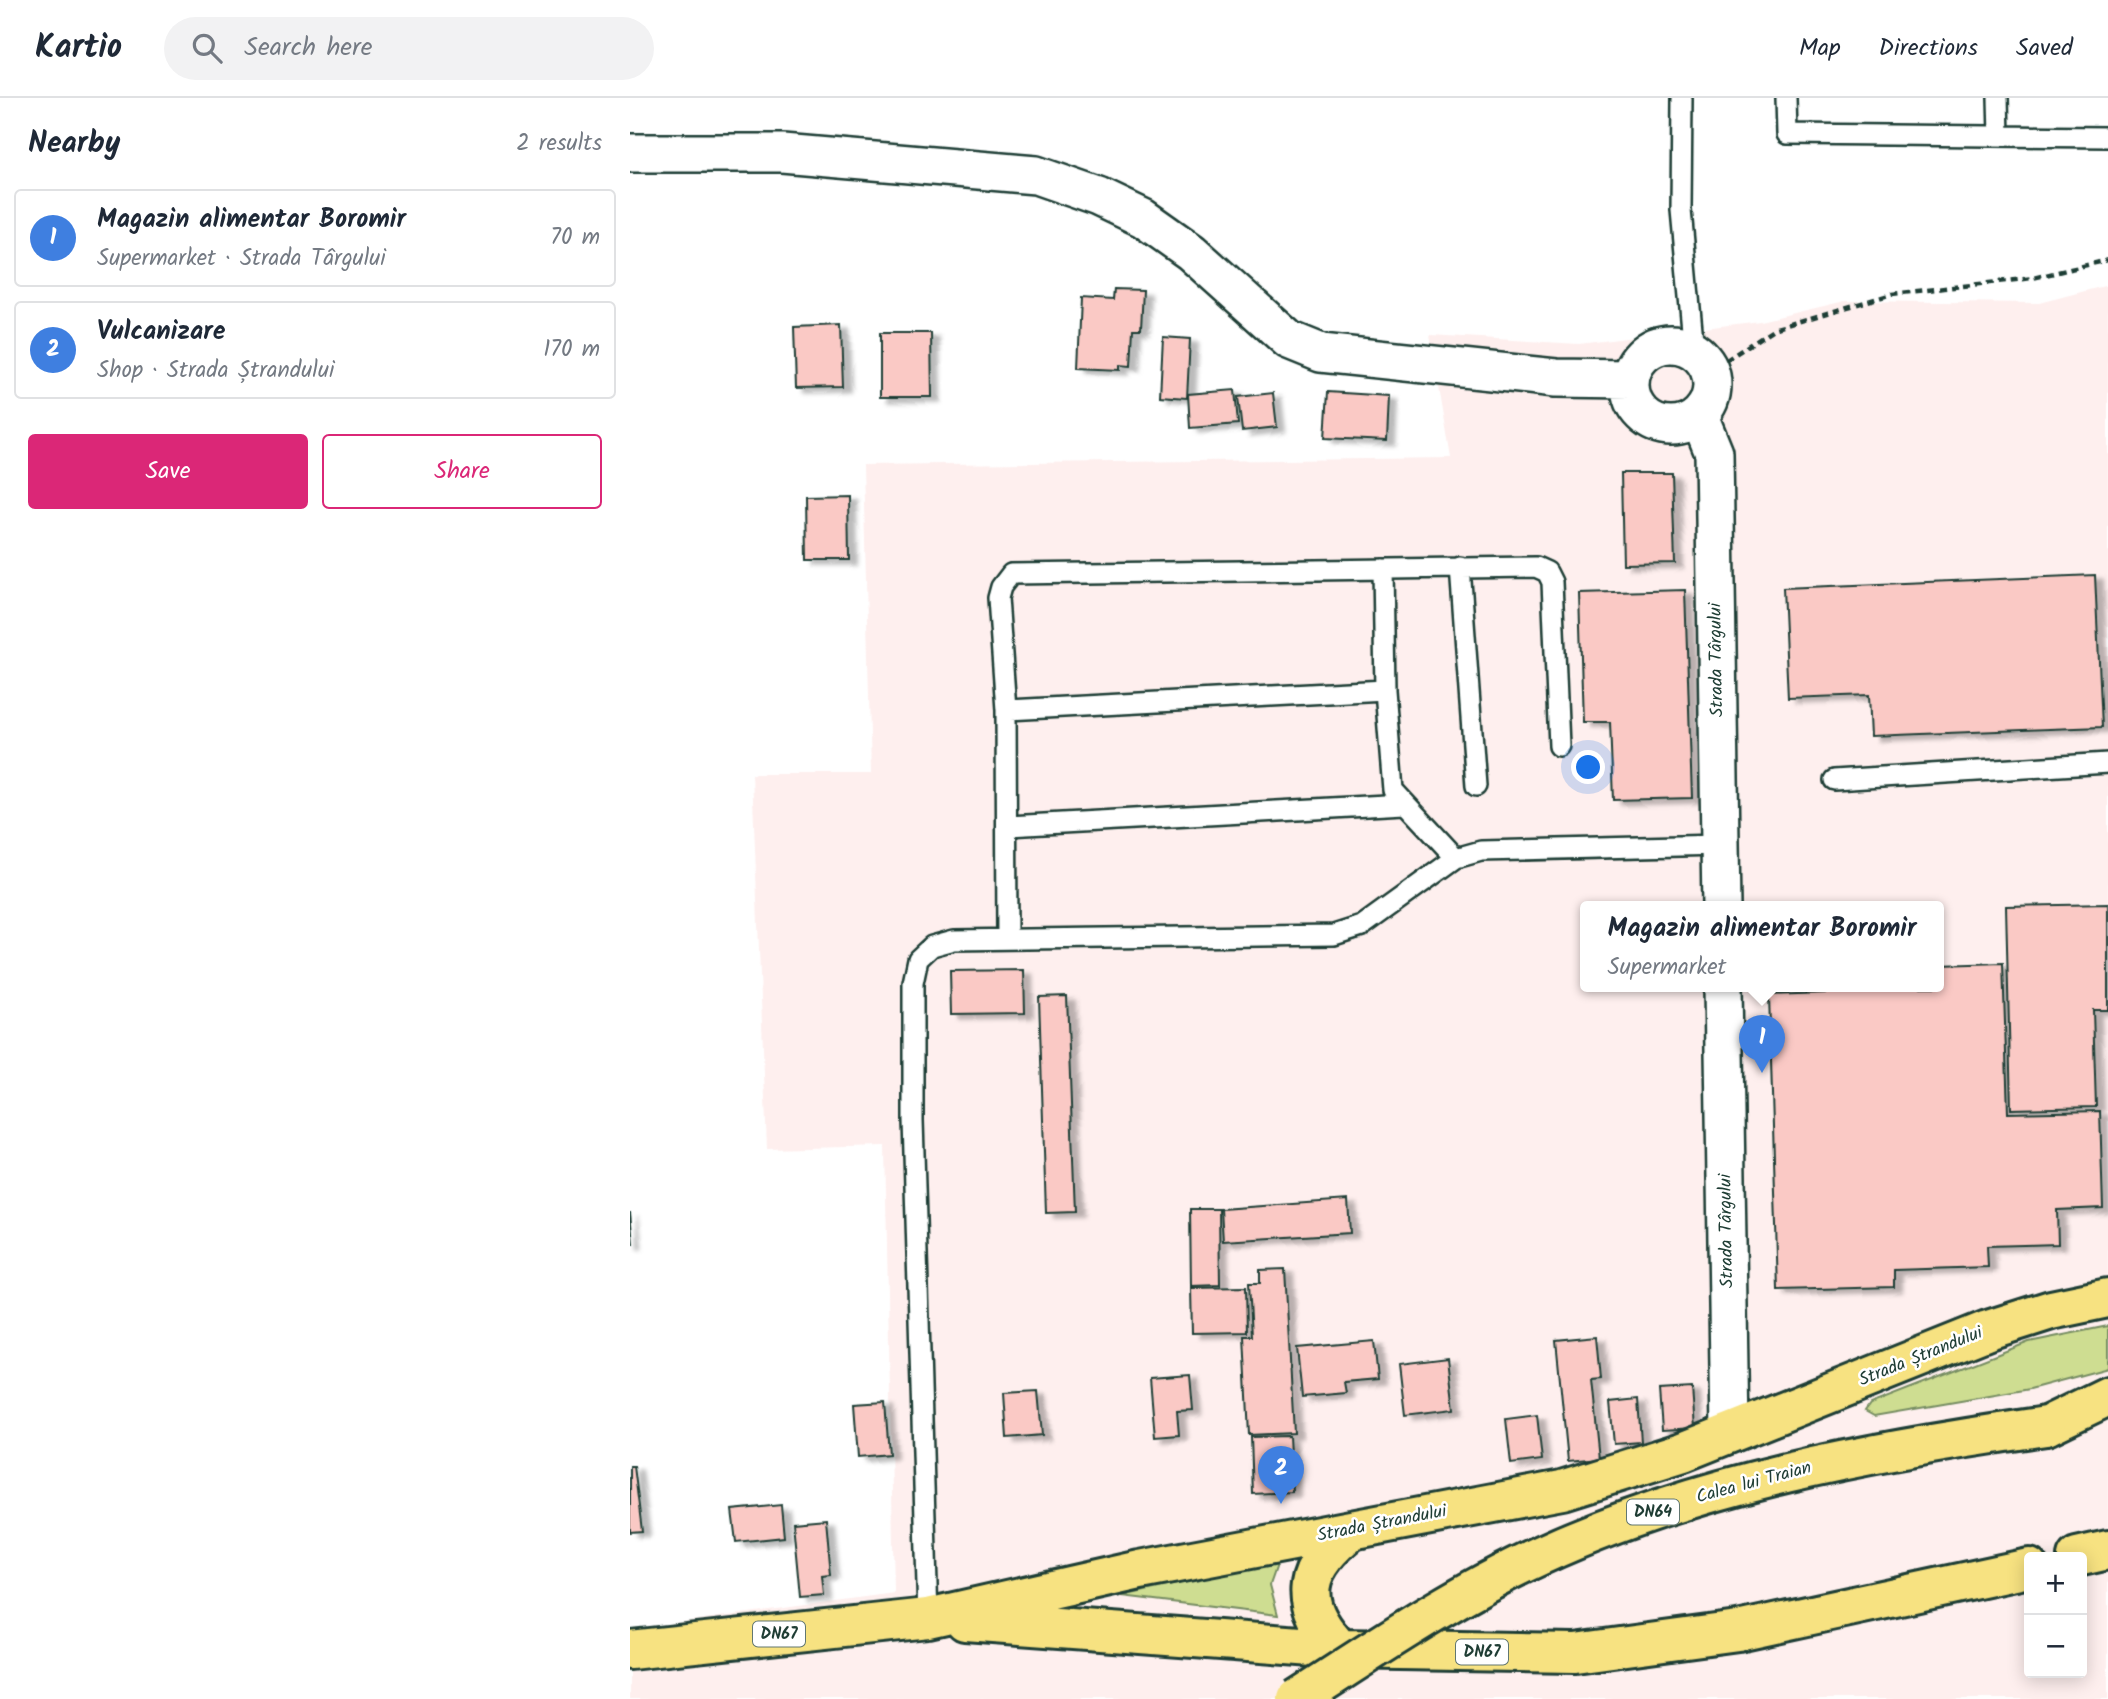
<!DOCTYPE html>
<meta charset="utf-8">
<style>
body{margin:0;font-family:Kalam,sans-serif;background:#f2f2f3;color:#1f2937}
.controls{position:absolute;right:21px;bottom:21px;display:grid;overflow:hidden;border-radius:7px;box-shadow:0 4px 18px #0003}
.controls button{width:63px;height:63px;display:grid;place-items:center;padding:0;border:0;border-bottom:2px solid #e0e1e3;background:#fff;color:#1f2937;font:35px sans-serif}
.you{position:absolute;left:959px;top:670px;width:24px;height:24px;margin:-18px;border:5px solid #fff;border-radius:50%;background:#1a73e8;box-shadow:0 0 0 10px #1a73e833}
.badge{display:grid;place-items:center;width:46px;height:46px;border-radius:50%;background:#db2777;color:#fff;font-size:23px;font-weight:700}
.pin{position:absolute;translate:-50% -58px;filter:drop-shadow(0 2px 4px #0008)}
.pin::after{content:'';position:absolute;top:37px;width:24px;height:21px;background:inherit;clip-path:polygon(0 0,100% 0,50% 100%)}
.popup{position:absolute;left:950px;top:803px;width:364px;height:91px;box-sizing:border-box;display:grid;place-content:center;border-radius:7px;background:#fff;filter:drop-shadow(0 2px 5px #0005);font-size:23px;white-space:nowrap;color:#747a83}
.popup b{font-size:26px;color:#1f2937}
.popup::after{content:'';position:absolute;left:50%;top:100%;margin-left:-14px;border:14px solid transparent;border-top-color:#fff}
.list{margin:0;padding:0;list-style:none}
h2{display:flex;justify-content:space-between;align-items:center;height:91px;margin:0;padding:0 28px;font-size:30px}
h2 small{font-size:23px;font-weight:400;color:#747a83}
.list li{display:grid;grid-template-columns:46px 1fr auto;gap:21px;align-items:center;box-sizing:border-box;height:98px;margin:0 14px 14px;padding:0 14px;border:2px solid #e0e1e3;border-radius:7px}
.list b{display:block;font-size:26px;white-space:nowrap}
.list p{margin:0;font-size:23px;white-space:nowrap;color:#747a83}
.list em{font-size:23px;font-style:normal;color:#747a83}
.actions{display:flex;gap:14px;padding:21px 28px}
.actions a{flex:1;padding:16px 0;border:2px solid #db2777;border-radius:7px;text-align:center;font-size:24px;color:#db2777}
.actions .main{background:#db2777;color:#fff}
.icon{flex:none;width:38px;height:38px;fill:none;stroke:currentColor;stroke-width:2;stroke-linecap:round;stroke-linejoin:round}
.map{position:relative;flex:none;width:1478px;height:1601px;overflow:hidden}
header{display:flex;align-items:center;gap:42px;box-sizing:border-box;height:98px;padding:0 35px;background:#fff;border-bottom:2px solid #e0e1e3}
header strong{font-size:33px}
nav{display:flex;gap:38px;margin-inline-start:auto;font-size:24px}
.search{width:490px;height:63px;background:#f2f2f3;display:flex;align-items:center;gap:18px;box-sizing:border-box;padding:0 24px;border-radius:38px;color:#747a83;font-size:26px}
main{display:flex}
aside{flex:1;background:#fff}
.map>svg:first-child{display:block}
.built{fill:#feefee;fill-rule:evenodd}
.green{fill:#cedd91;stroke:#768d62;stroke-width:2}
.building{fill:#fac9c5;stroke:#1f3d34;stroke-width:2;filter:url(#shadow)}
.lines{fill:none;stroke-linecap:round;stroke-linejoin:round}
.service-casing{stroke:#1f3d34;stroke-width:24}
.minor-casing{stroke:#1f3d34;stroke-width:42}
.primary-casing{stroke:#1f3d34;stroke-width:44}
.path{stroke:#1f3d34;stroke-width:4.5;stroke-dasharray:7 5;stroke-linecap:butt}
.service{stroke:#fff;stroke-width:19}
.minor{stroke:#fff;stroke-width:37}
.primary{stroke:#f7e281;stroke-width:38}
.primary-bridge-casing{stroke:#1f3d34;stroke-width:44;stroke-linecap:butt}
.primary-bridge{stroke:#f7e281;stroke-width:38}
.labels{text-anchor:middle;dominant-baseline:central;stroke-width:5;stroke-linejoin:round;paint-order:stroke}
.shield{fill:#fff;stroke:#627771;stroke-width:2}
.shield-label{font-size:16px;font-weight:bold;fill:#1f3d34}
.street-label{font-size:18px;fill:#1f3d34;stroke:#fff}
</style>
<header>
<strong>Kartio</strong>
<div class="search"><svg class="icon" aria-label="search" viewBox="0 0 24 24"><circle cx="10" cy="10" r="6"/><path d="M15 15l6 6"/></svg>Search here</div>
<nav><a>Map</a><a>Directions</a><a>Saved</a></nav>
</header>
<main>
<aside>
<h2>Nearby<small>2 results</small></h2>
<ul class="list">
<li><span class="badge" style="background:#3f7fe0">1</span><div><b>Magazin alimentar Boromir</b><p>Supermarket · Strada Târgului</p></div><em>70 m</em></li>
<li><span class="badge" style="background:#3f7fe0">2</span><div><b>Vulcanizare</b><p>Shop · Strada Ștrandului</p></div><em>170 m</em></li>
</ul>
<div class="actions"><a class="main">Save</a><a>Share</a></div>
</aside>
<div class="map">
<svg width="1478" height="1601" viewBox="0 0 1478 1601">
<defs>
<filter id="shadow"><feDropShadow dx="8" dy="4.5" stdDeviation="2" flood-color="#0004"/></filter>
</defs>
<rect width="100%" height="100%" fill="#fff"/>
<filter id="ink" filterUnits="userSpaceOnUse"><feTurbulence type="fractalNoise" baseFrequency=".0143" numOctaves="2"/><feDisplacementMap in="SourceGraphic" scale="14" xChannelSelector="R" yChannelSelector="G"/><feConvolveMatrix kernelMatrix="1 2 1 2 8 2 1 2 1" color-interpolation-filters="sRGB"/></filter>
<g filter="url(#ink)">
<path class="built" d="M 1478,187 L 1478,1601 L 0,1601 L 0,1531 L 264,1495 L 255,1048 L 137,1051 L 122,676 L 241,676 L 233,367 L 821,360 L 800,237 L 949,246 L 1130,223 L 1215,203 L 1409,205 ZM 955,809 L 1309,809 L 1309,889 L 955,889 ZM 1399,1459 L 1452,1459 L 1452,1575 L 1399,1575 Z"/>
<path class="green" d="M 1478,1228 L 1478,1270 L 1400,1291 L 1244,1318 L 1235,1313 L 1240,1306 L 1399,1244 Z
M 648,1464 L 640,1487 L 648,1517 L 492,1498 Z"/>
<path class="building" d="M 484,191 L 513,192 L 511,231 L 503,231 L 501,268 L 490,267 L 490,272 L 448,270 L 451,200 L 483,202 Z
M 211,227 L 213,289 L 166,290 L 164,229 Z
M 250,235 L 301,235 L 302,299 L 250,299 Z
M 533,239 L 560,241 L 557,300 L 530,298 Z
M 605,292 L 608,326 L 560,330 L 558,296 Z
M 698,294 L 759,298 L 757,343 L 695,340 Z
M 643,295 L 647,329 L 612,333 L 608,299 Z
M 991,375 L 1042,375 L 1045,465 L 993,466 Z
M 218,397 L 219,462 L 177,462 L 176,398 Z
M 1465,477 L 1472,629 L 1241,638 L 1239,597 L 1158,600 L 1153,490 Z
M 1055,492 L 1062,700 L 983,702 L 980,624 L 953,624 L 949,495 Z
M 1478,806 L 1478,912 L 1463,912 L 1466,1009 L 1381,1011 L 1376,808 Z
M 1373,865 L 1378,1015 L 1470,1013 L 1473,1110 L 1427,1112 L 1428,1146 L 1357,1148 L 1358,1169 L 1264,1172 L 1264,1189 L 1148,1192 L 1139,897 L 1195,895 L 1195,889 L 1309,889 L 1309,867 Z
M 394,872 L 395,915 L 321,916 L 320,873 Z
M 437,898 L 445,1114 L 416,1115 L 409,899 Z
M 718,1102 L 720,1135 L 593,1143 L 591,1111 Z
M 560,1111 L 589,1111 L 590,1187 L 561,1188 Z
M 0,1114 L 3,1146 L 0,1146 Z
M 655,1171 L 664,1335 L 619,1337 L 614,1238 L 622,1238 L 619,1185 L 630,1185 L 630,1172 Z
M 616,1189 L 617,1234 L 562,1235 L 561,1190 Z
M 967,1238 L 971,1281 L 961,1282 L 969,1360 L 938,1363 L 926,1242 Z
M 744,1243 L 748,1281 L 714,1284 L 716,1295 L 672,1299 L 667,1250 Z
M 818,1260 L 824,1311 L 775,1317 L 769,1266 Z
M 560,1277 L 563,1312 L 547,1313 L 549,1337 L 525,1339 L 520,1280 Z
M 1062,1290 L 1065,1330 L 1032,1332 L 1029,1292 Z
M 408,1293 L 412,1337 L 377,1340 L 374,1295 Z
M 1008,1301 L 1011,1344 L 984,1346 L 980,1304 Z
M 255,1304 L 259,1356 L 228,1359 L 224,1306 Z
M 907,1317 L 912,1362 L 881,1366 L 876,1321 Z
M 659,1338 L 662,1394 L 623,1396 L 621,1339 Z
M 0,1368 L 4,1368 L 12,1433 L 0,1434 Z
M 151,1407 L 154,1439 L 106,1444 L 102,1412 Z
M 196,1421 L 201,1477 L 192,1478 L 194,1497 L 170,1499 L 163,1424 Z"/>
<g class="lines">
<defs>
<path id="service" d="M 1052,0 L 1051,112 L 1064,253
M 1156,0 L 1157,36 L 1478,39
M 1368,0 L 1369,38
M 830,469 L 846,688
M 753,471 L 755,592 L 763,692 L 826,760
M 376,612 L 755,592
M 1204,682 L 1478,665
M 378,728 L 774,706
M 377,841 L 376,612 L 368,500 L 371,489 L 381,476 L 906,469 L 917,474 L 922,484 L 929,648
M 298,1520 L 283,1022 L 283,885 L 288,861 L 302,848 L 324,842 L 704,837 L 732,828 L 826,760 L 851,753 L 1090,747"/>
<path id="minor" d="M 0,55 L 152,55 L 406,77 L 469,99 L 513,120 L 561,154 L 659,242 L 691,255 L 926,280 L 1000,281
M1000 287a41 41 0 1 1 82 0a41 41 0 1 1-82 0Z
M 1069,318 L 1084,355 L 1091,809
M 1093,889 L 1100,1335"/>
<path id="primary" d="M 1416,1328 L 1478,1298
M 1447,1459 L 1478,1452
M 335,1523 L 710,1551 L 945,1555 L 1108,1533 L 1399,1470
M 710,1551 C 665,1503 673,1471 722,1432
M 0,1552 L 298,1520 L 510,1472 L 932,1392 L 1053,1354 L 1358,1232 L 1421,1212 L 1478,1200"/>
</defs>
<use href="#service" class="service-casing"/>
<use href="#minor" class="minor-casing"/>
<use href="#primary" class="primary-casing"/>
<path class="path" d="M 1086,269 L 1143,231 L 1262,196 L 1403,180 L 1478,162"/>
<use href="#service" class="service"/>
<use href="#minor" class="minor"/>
<use href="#primary" class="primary"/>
<defs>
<path id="primary-bridge" d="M 667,1601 C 745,1551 824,1497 909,1458 C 1069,1384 1243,1353 1416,1328"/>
</defs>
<use href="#primary-bridge" class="primary-bridge-casing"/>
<use href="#primary-bridge" class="primary-bridge"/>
</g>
</g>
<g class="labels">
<g class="shield">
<rect x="997" y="1401.5" width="52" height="25" rx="5"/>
<rect x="123" y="1523.5" width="52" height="25" rx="5"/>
<rect x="826" y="1541.5" width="52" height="25" rx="5"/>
</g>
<g class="shield-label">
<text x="1023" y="1414">DN64</text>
<text x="149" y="1536">DN67</text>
<text x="852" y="1554">DN67</text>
</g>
<g class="street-label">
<text transform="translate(1087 562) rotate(-91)">Strada Târgului</text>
<text transform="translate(1097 1133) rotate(-91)">Strada Târgului</text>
<text transform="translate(1291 1259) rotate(-22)">Strada Ștrandului</text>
<text transform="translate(1124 1385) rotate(-15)">Calea lui Traian</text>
<text transform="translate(752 1426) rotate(-11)">Strada Ștrandului</text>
</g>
</g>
</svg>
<div class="controls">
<button>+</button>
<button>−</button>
</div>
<div class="you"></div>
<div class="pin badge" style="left:1132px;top:975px;background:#3f7fe0">1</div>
<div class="popup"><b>Magazin alimentar Boromir</b>Supermarket</div>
<div class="pin badge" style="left:651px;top:1406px;background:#3f7fe0">2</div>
</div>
</main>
